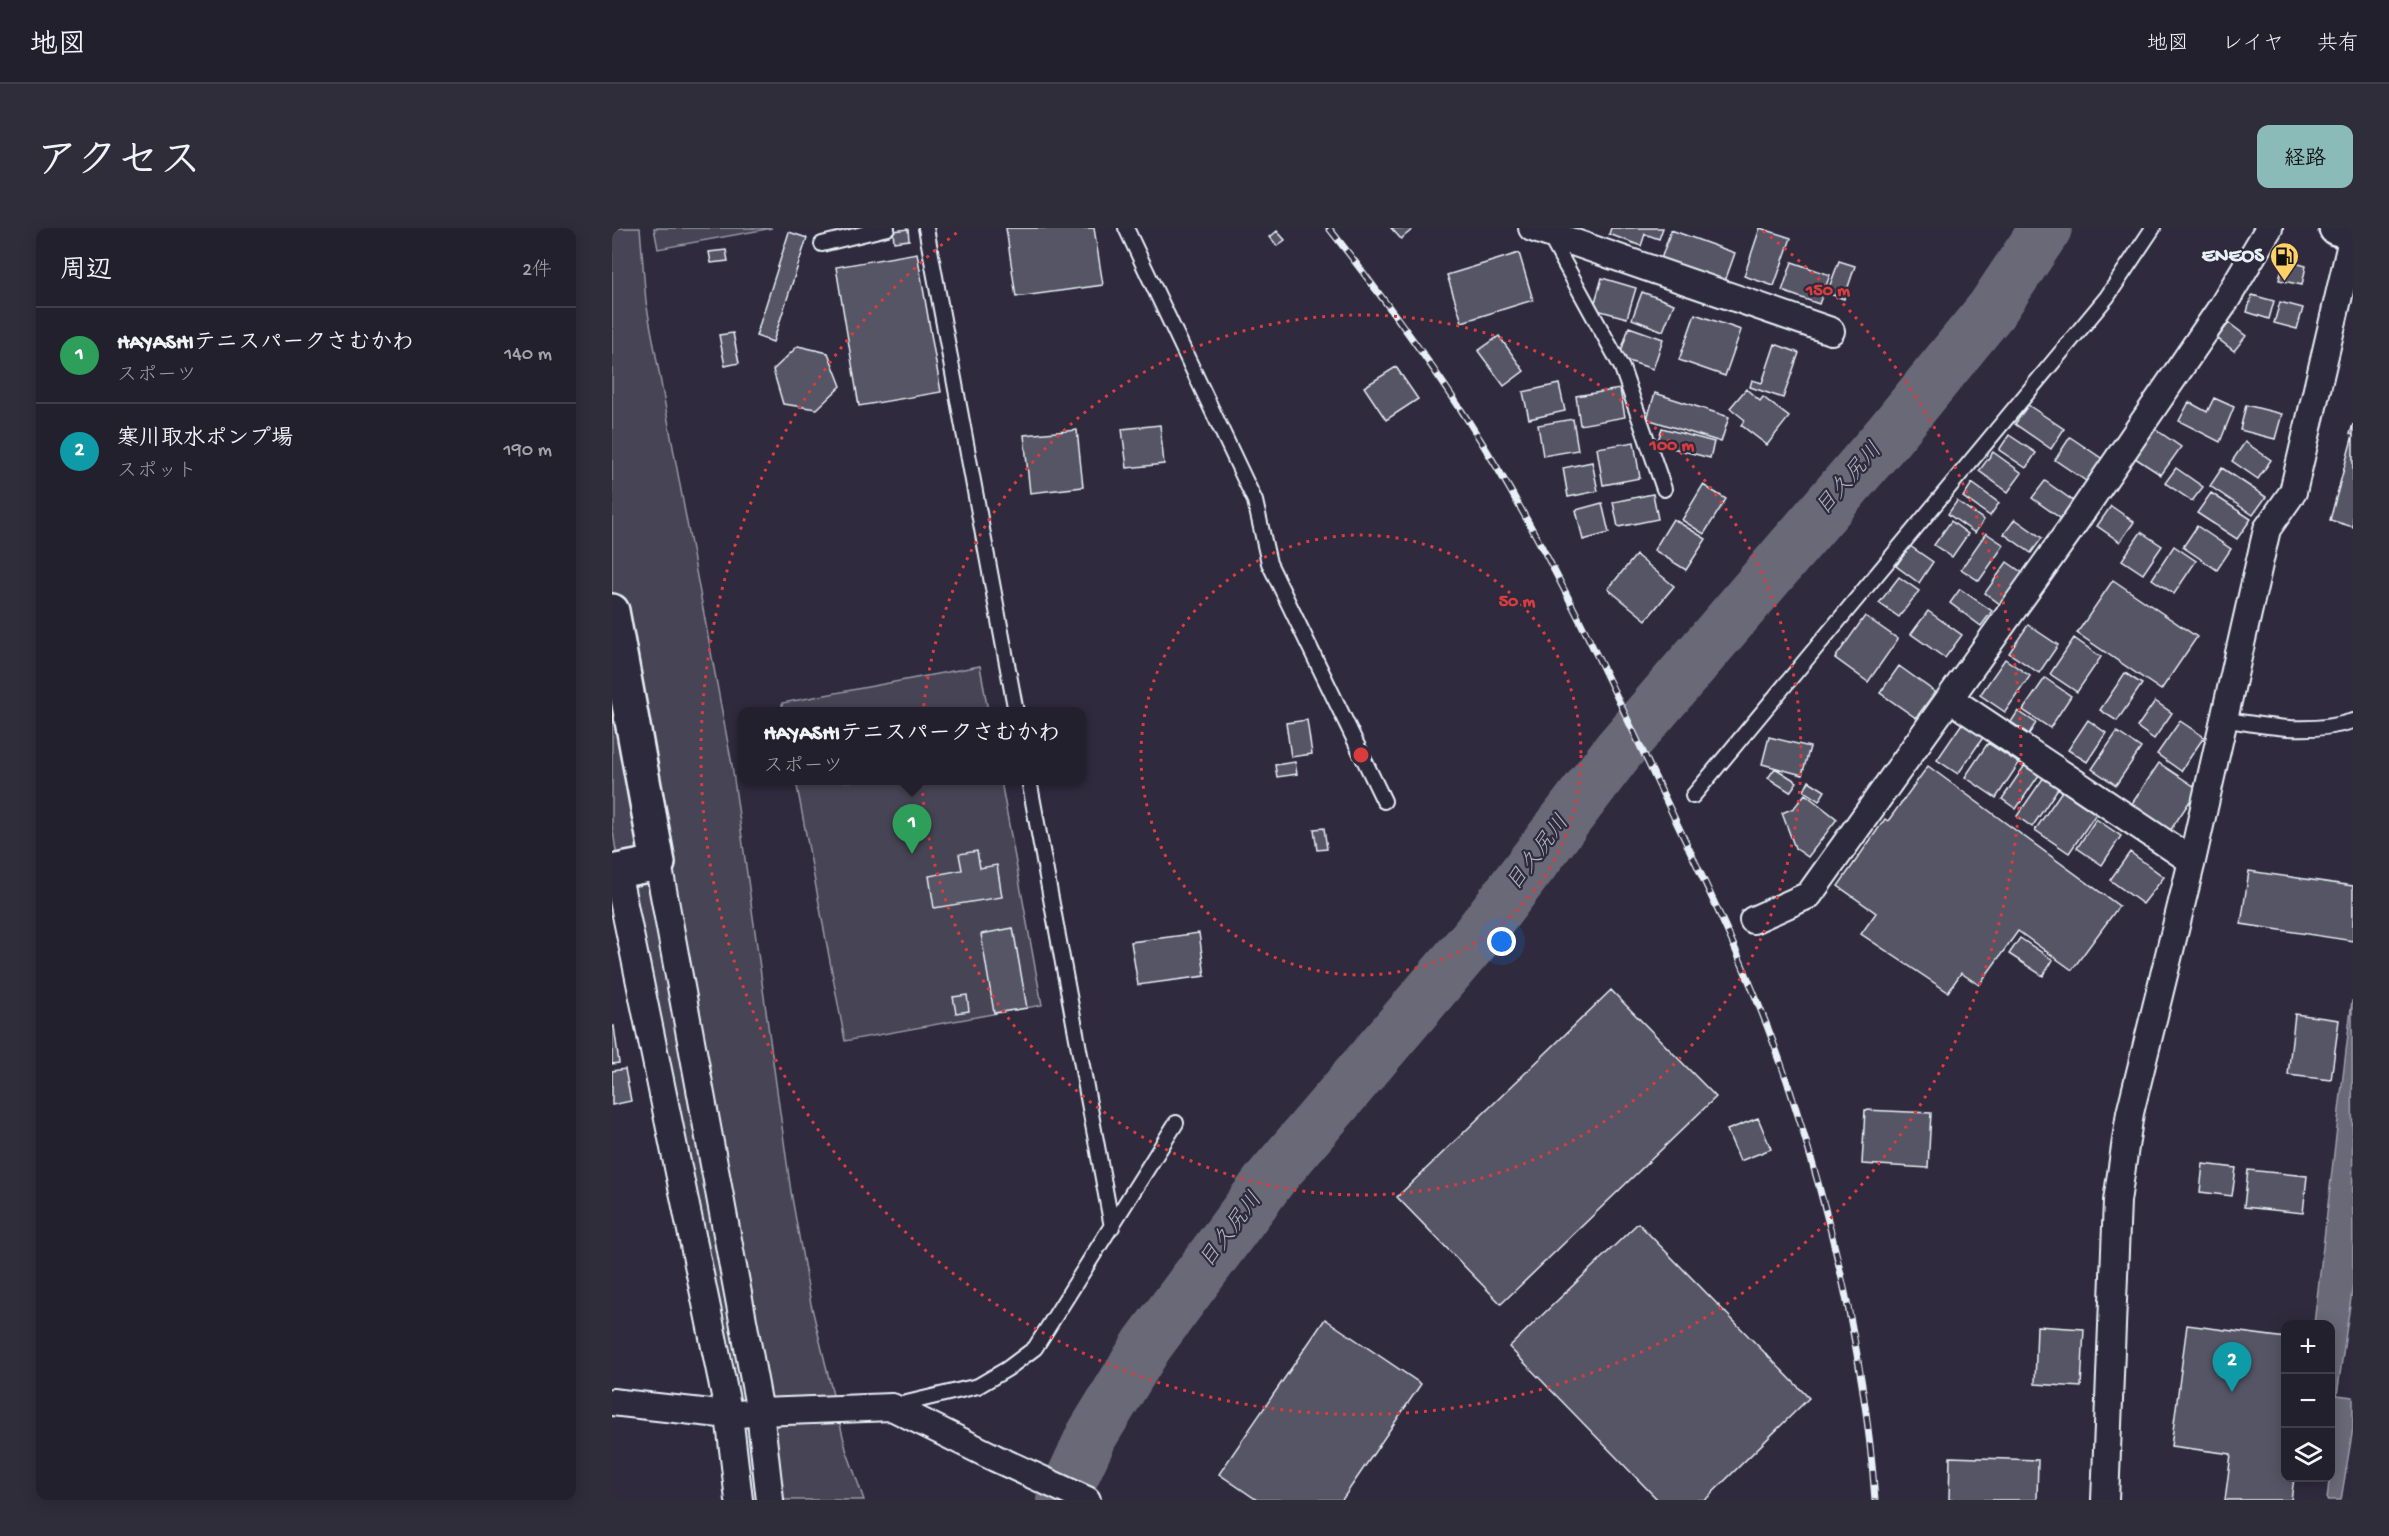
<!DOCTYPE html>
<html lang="ja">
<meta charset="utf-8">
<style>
body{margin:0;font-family:"Gochi Hand","Klee One",sans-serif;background:#2f2d3a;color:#f1f3f6}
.controls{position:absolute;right:18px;bottom:18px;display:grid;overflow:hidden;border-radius:12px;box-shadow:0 3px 15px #0003}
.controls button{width:54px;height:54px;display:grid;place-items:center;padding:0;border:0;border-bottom:2px solid #403e4a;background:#23202e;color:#f1f3f6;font:30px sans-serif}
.you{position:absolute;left:890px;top:714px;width:21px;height:21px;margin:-15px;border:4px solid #fff;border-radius:50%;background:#1a73e8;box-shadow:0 0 0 9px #1a73e833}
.badge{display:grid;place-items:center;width:39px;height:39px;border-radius:50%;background:#8bbbb9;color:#fff;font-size:20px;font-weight:700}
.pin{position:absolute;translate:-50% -50px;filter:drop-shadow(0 2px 3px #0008)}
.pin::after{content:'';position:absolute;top:32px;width:21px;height:18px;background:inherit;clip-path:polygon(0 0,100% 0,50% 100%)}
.popup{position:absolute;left:126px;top:479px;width:348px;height:78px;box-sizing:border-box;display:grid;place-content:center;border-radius:12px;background:#23202e;filter:drop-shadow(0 2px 4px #0005);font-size:20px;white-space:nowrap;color:#a3a3aa}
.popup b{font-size:22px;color:#f1f3f6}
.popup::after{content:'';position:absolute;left:50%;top:100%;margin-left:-12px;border:12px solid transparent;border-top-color:#23202e}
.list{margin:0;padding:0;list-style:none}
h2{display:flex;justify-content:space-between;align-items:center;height:78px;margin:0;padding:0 24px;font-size:26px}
h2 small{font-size:20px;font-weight:400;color:#a3a3aa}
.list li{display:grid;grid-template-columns:39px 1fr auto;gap:18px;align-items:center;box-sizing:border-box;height:96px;padding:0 24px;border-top:2px solid #403e4a}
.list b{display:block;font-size:22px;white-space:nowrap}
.list p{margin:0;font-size:20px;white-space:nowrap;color:#a3a3aa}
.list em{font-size:20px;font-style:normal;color:#a3a3aa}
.icon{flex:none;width:33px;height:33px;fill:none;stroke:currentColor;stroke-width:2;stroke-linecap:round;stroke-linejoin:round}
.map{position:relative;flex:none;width:1741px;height:1272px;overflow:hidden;border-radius:12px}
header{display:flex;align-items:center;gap:36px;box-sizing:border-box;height:84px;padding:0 30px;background:#23202e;border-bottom:2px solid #403e4a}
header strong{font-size:28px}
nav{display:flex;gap:33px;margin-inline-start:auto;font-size:21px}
.intro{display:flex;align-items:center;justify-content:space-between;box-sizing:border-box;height:144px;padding:0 36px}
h1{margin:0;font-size:42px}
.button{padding:15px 27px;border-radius:12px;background:#8bbbb9;color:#111;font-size:21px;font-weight:700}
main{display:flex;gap:36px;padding:0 36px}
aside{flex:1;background:#23202e;border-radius:12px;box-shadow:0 3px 15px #0003}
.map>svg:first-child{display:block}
.green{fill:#464455;stroke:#979aa6;stroke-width:1.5}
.water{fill:#696978;stroke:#9c9fab;stroke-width:1.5}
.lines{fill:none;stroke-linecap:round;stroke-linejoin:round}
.river{stroke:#696978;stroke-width:52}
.building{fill:#575565;stroke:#e8f1f8;stroke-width:1.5}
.lane-casing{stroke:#e8f1f8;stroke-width:18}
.street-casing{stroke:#e8f1f8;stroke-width:30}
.secondary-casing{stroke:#e8f1f8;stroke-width:38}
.primary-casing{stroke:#e8f1f8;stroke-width:38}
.lane{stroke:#2f2a3d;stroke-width:14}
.street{stroke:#2f2a3d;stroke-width:26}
.secondary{stroke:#2f2a3d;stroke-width:33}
.primary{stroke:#2f2a3d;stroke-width:33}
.rail-casing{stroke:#e8f1f8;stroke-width:7}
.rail{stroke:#2f2a3d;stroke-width:4.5;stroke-dasharray:14;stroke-linecap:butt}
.ring{fill:none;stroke:#d83c3d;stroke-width:3;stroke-dasharray:3 6}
.labels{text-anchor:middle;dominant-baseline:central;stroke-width:4.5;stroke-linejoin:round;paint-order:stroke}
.poi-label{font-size:21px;font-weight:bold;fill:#e8f1f8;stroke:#2f2a3d;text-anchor:end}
.water-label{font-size:22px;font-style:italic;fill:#afb4be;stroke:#2f2a3d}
.centre{fill:#d83c3d;stroke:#2f2a3d;stroke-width:3}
.ring-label{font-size:18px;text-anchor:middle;font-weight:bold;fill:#d83c3d;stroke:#2f2a3d;stroke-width:4.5;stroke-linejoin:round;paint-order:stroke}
</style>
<header>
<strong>地図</strong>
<nav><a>地図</a><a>レイヤ</a><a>共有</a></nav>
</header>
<div class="intro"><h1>アクセス</h1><a class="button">経路</a></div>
<main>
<aside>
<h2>周辺<small>2件</small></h2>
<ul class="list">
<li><span class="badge" style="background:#2e9e5b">1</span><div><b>HAYASHIテニスパークさむかわ</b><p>スポーツ</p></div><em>140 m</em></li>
<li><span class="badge" style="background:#0f9aa8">2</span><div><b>寒川取水ポンプ場</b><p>スポット</p></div><em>190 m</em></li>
</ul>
</aside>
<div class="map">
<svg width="1741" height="1272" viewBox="0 0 1741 1272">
<rect width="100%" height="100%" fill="#2f2a3d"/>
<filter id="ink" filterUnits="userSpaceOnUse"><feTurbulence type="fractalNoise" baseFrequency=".0167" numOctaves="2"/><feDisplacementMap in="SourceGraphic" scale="12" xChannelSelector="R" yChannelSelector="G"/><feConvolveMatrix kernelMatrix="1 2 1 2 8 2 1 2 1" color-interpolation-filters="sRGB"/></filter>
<g filter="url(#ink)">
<path class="green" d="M 0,0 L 28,0 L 34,74 L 120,537 L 179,964 L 199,1076 L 234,1221 L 252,1272 L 132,1272 L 131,1179 L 112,1126 L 27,771 L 0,597 Z
M 42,0 L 160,0 L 46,21 Z
M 368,438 L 376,483 L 171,483 L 170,475 Z
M 184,553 L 389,553 L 430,777 L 233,813 Z"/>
<path class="water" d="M 1740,772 L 1741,1056 L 1725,1167 L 1741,1169 L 1741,1200 L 1729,1272 L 1715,1272 L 1717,1253 L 1712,1250 L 1718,1250 L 1718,1096 L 1702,1096 Z"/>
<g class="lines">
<path class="river" d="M 450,1272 L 480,1207 L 535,1117 L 659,950 L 862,712 L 1006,523 L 1278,206 L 1380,81 L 1434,0"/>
</g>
<path class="building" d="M 394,0 L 482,0 L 491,57 L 404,69 Z
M 779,0 L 802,0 L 789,11 Z
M 999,0 L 1051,0 L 1047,11 L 1033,6 L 1029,18 L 997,6 Z
M 1148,0 L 1179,10 L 1162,58 L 1132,48 Z
M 296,1 L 297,12 L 282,14 L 281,3 Z
M 1059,2 L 1123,25 L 1112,56 L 1048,34 Z
M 665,3 L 673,12 L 665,18 L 658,9 Z
M 177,4 L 195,10 L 161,114 L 144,108 Z
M 114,22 L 116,33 L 99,35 L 97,24 Z
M 305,25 L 329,164 L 247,178 L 224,39 Z
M 907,25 L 921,72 L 850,94 L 835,47 Z
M 1672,32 L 1694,38 L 1690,57 L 1667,52 Z
M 1227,33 L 1243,38 L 1232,71 L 1215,65 Z
M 1180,34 L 1218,47 L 1207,76 L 1170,63 Z
M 990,50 L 1024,60 L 1015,90 L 981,81 Z
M 1030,64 L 1062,76 L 1051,103 L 1020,91 Z
M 1640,67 L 1662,73 L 1657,91 L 1635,84 Z
M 1668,74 L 1691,80 L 1685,101 L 1662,95 Z
M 1083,86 L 1129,102 L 1113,148 L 1067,132 Z
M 1617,95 L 1634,108 L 1622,123 L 1605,110 Z
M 1017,99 L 1051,111 L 1041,141 L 1007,130 Z
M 121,105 L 127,135 L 113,138 L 107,107 Z
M 887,108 L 912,143 L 892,158 L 866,123 Z
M 1163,116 L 1187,125 L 1171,170 L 1138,159 L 1140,152 L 1150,155 Z
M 186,118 L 216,125 L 229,158 L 205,181 L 171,176 L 161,142 Z
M 784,139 L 806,171 L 774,192 L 752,159 Z
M 947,156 L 953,183 L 917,191 L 911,164 Z
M 1008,161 L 1013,189 L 968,197 L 964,168 Z
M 1134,161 L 1148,173 L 1151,169 L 1177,189 L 1155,217 L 1129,197 L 1133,192 L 1118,180 Z
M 1043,165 L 1117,189 L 1109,214 L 1035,191 Z
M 1602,170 L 1622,179 L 1608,214 L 1567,193 L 1577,174 L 1595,184 Z
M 1416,177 L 1452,201 L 1439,221 L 1403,196 Z
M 1634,177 L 1670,186 L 1663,211 L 1628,202 Z
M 961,191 L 966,222 L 931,228 L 926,197 Z
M 1741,196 L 1741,299 L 1718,292 L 1741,207 L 1738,206 Z
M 548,197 L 552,236 L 515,240 L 510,201 Z
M 1050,200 L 1102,214 L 1098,230 L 1045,216 Z
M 1543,201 L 1569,219 L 1549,247 L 1523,230 Z
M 465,202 L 471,259 L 418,265 L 412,207 Z
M 1397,207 L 1424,225 L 1414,240 L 1387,222 Z
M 1458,209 L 1495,234 L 1480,257 L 1443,232 Z
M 1022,214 L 1028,250 L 991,257 L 985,220 Z
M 1633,214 L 1659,232 L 1646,251 L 1620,233 Z
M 1381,224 L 1410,245 L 1396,264 L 1367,243 Z
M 980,234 L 986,263 L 956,269 L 951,240 Z
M 1564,240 L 1591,259 L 1580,273 L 1553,255 Z
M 1610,240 L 1654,269 L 1641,287 L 1598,258 Z
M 1433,253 L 1467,277 L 1455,295 L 1420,270 Z
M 1360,255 L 1387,275 L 1378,288 L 1351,269 Z
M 1091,257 L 1114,271 L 1092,306 L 1070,292 Z
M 1599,265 L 1639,291 L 1625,311 L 1585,285 Z
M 1041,266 L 1046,291 L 1006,299 L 1001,274 Z
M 1345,273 L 1372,292 L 1363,305 L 1336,286 Z
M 990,275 L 997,305 L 971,312 L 964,282 Z
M 1499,278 L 1522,294 L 1508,314 L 1485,298 Z
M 1061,291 L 1094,311 L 1074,342 L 1042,322 Z
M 1403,291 L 1430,310 L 1419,325 L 1392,306 Z
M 1339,293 L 1356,306 L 1340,329 L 1322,317 Z
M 1585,298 L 1619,321 L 1605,342 L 1571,319 Z
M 1529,304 L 1550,318 L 1531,346 L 1510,332 Z
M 1374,305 L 1392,317 L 1367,353 L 1349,341 Z
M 1298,318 L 1321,334 L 1307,355 L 1284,338 Z
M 1562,318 L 1584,333 L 1562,366 L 1540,351 Z
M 1024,327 L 1062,358 L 1034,392 L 996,361 Z
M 1395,334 L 1415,348 L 1392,379 L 1373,365 Z
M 1287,349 L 1307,363 L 1287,389 L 1267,375 Z
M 1501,352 L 1585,409 L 1549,462 L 1465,405 Z
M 1348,361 L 1380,383 L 1369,398 L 1338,375 Z
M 1316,383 L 1350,407 L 1333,430 L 1299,406 Z
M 1253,388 L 1286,411 L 1256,454 L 1223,430 Z
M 1416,397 L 1446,417 L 1427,445 L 1397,425 Z
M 1462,410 L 1489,429 L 1465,464 L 1438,446 Z
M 1393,431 L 1418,448 L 1393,484 L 1368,467 Z
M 1287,438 L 1323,464 L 1304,490 L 1268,465 Z
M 1513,445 L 1530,456 L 1505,493 L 1488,482 Z
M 1433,450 L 1459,468 L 1438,500 L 1411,482 Z
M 1543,473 L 1560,485 L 1542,511 L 1525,499 Z
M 1406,483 L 1424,495 L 1417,506 L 1399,494 Z
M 695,492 L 700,526 L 679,529 L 674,495 Z
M 1476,492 L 1494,505 L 1475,534 L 1456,522 Z
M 1568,493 L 1592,509 L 1569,543 L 1545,526 Z
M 1351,494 L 1372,508 L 1346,546 L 1325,532 Z
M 1505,504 L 1529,520 L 1504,557 L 1480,541 Z
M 1157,509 L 1198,519 L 1190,547 L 1150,536 Z
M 1376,515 L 1407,535 L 1384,570 L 1353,549 Z
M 683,534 L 685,546 L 665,549 L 663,537 Z
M 1547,535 L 1586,561 L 1558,603 L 1519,577 Z
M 1413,537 L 1427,547 L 1404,581 L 1390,571 Z
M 1316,538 L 1507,678 L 1460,742 L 1406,703 L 1367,757 L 1349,745 L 1336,764 L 1249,706 L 1264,685 L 1226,658 L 1273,591 L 1276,593 Z
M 1163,540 L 1185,554 L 1178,564 L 1156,550 Z
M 1432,549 L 1447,559 L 1420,599 L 1405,588 Z
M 1197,553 L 1213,563 L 1207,573 L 1192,563 Z
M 1450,563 L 1484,586 L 1457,625 L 1423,602 Z
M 1193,566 L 1225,591 L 1196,629 L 1183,620 L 1170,585 L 1182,580 Z
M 1484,591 L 1509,608 L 1490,637 L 1465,620 Z
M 712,600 L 715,621 L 705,622 L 702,601 Z
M 365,623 L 368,640 L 385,637 L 390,669 L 322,680 L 317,648 L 350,642 L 347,626 Z
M 1518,624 L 1552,649 L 1531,676 L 1498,652 Z
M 1637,643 L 1741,658 L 1741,713 L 1629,696 Z
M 401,700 L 415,780 L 382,785 L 369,706 Z
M 587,705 L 593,748 L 526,757 L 519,714 Z
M 1408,710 L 1441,732 L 1431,748 L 1397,726 Z
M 999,762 L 1104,869 L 889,1076 L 785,969 Z
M 355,767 L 357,783 L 344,785 L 341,769 Z
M 1683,786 L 1727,792 L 1719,852 L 1676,847 Z
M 2,798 L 7,835 L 0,836 L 0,799 Z
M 13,841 L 19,873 L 0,877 L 0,843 Z
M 1253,882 L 1319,885 L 1316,940 L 1250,936 Z
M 1146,890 L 1159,921 L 1128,933 L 1115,902 Z
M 1591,936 L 1624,940 L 1620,968 L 1588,964 Z
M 1636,942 L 1695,948 L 1691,985 L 1632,979 Z
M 1026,995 L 1197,1170 L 1093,1272 L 1046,1272 L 897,1119 Z
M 713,1091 L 809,1156 L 730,1272 L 645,1272 L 607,1246 Z
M 1575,1097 L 1674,1110 L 1674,1250 L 1682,1250 L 1679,1272 L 1613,1272 L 1619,1226 L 1559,1218 Z
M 1425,1098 L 1472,1101 L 1469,1159 L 1423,1156 Z
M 1338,1229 L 1426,1232 L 1425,1272 L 1337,1272 Z"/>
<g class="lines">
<defs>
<path id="lane" d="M 314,0 L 404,484
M 514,0 L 643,273 L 657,335 L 772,573
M 937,7 L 1010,140 L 1052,261
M 210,16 L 275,0
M 1610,491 C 1654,498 1697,507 1741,493
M 417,552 L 500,999
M 1081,568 L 1495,69 L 1541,0
M 282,1178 L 366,1158 L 395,1141 L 423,1120 L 564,895"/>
<path id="street" d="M 920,0 L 1219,103
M 1338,471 L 1580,633
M 46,635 L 148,1184 L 158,1272
M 5,643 L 117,1187 L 127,1272
M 1141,692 L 1197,667 L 1457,303 L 1611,77 L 1657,0
M 0,1174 L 117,1187 L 148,1184 L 280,1179 L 383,1230 L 475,1272
M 1493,1272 L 1505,973 L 1518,885 L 1580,633 L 1655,301 L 1681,264 L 1741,7"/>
<path id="secondary" d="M 0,383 L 46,635 L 0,644"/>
<path id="primary" d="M 1724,0 L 1741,5"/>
</defs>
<use href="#lane" class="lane-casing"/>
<use href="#street" class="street-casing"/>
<use href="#secondary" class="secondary-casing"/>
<use href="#primary" class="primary-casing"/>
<use href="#lane" class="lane"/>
<use href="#street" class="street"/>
<use href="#secondary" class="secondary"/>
<use href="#primary" class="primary"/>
<defs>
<path id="rail" d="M 717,0 C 766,63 813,126 857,194 C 928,305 984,424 1040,543 C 1088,644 1139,746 1175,853 C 1220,989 1253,1129 1263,1272"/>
</defs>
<use href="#rail" class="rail-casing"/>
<use href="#rail" class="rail"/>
</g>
</g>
<g class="ring">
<circle cx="749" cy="527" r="220"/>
<circle cx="749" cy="527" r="440"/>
<path d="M1151 3A660 660 0 1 1 347 3"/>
</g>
<defs>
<symbol id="fuel-pin" viewBox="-11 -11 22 30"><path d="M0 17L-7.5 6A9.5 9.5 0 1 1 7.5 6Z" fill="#ffd166" stroke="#2f2a3d"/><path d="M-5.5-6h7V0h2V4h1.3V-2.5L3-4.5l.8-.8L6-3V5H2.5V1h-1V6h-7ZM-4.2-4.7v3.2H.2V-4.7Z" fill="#111"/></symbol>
</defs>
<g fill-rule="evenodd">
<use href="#fuel-pin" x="1656" y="12" width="33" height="45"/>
</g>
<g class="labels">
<g class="poi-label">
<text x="1652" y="29">ENEOS</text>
</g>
<g class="water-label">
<text transform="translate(1238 252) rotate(-49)">目久尻川</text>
<text transform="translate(927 626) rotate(-53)">目久尻川</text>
<text transform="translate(620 1003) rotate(-53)">目久尻川</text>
</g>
</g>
<circle cx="749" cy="527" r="9" class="centre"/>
<g class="ring-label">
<text x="1216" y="67">150 m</text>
<text x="1060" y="222">100 m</text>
<text x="905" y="378">50 m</text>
</g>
</svg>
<div class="controls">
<button>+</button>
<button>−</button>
<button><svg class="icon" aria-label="layers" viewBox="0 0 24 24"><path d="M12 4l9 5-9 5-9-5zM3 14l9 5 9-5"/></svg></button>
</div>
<div class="you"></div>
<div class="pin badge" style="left:300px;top:626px;background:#2e9e5b">1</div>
<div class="popup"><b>HAYASHIテニスパークさむかわ</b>スポーツ</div>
<div class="pin badge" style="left:1620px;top:1164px;background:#0f9aa8">2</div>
</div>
</main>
